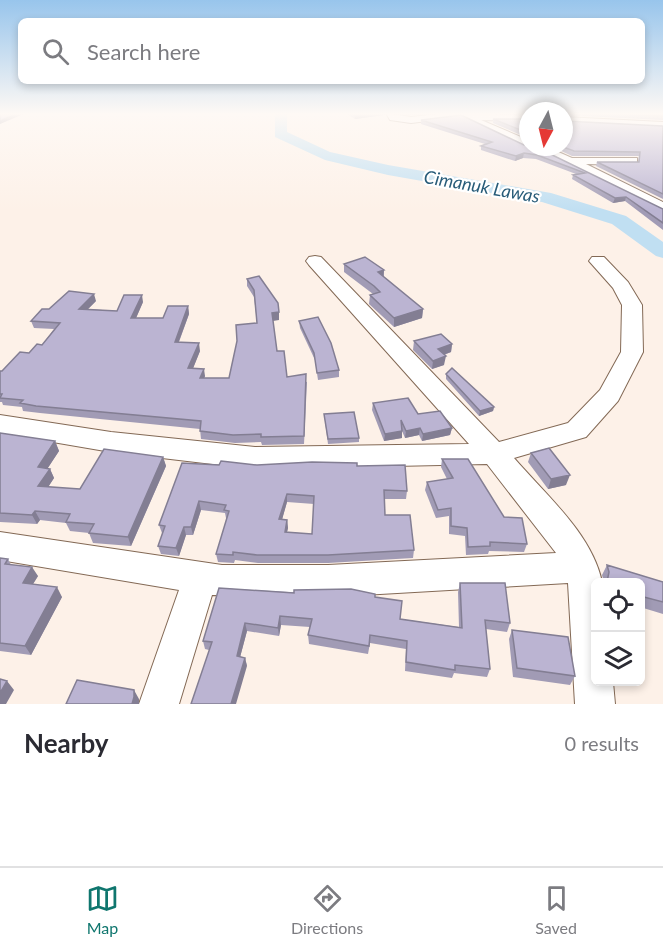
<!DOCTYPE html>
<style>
body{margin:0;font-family:Lato,sans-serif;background:#f2f2f3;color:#2b2b33}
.controls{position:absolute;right:18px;bottom:18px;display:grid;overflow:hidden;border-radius:9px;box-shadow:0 3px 9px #0003}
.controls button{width:54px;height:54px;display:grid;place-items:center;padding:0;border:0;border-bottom:2px solid #e1e1e2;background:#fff;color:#2b2b33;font:30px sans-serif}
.compass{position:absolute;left:519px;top:102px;width:54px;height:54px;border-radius:50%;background:#fff;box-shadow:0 3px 9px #0003;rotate:187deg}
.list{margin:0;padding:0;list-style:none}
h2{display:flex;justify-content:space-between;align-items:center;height:78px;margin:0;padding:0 24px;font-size:26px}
h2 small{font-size:20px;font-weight:400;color:#7c7c81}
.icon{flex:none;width:33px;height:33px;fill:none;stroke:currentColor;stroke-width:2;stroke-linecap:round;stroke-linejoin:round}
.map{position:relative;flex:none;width:663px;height:704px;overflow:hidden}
.search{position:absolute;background:#fff;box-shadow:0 3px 9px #0003;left:18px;right:18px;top:18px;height:66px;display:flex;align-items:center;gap:15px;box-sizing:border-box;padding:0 21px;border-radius:9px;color:#7c7c81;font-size:22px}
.sheet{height:162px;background:#fff}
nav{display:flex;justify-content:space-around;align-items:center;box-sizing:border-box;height:84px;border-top:2px solid #e1e1e2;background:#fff;font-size:16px;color:#7c7c81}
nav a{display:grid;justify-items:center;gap:3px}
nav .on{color:#0f766e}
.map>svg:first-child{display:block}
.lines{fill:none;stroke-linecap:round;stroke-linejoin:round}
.river{fill:#c0dff2;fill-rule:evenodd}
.minor-casing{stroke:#836955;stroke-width:2}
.minor{fill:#fff;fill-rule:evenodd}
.wall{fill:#a19bb5;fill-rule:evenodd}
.shaded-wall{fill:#837e93}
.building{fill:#bbb4d2;stroke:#837e93;stroke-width:1.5;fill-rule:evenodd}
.labels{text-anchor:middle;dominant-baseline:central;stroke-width:4.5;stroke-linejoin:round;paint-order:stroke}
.far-water-label{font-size:18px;font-style:italic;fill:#285c79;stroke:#fff}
</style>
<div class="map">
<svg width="663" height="704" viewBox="0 0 663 704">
<rect width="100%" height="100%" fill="#fdf1e8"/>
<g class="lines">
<path class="river" d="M 275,113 L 287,113 L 287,132 L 330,152 L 388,165 L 551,193 L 626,216 L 663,242 L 663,258 L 656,256 L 612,224 L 542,202 L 388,175 L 325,160 L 275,137 Z"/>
<defs>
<path id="minor" d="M 386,113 L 411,117 L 446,113 L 528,115 L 528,121 L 481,120 L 528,140 L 528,147 L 531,147 L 524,147 L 473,125 L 461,117 L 411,123 L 390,120 Z
M 564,117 L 663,122 L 663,128 L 564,123 Z
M 531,147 L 547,147 L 572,158 L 637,158 L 637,164 L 632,165 L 586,164 L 663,202 L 663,213 Z
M 315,256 L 321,257 L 499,442 L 568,423 L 600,390 L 621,352 L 622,305 L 613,288 L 589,261 L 592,257 L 604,257 L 628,282 L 642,305 L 643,352 L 618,401 L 586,437 L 514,458 C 546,495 592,534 602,582 L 596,582 L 596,682 L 613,682 L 615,704 L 575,704 L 568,583 L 328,597 L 212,595 L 179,704 L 139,704 L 179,590 L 0,560 L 0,532 L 222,565 L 328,565 L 556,553 L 487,464 L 255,469 L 111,452 L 0,433 L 0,415 L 111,432 L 255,447 L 469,444 L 309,265 L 306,261 L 309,257 Z"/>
</defs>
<use href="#minor" class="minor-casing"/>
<use href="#minor" class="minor"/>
</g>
<path class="wall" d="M 347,113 L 385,113 L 384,115 L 355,119 L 347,114 Z
M 398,113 L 429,113 L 411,115 Z
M 564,113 L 663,113 L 663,120 L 564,115 Z
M 493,119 L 528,119 L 528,138 L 493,123 Z
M 421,120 L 524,145 L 663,209 L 663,230 L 625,201 L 613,203 L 572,179 L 573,175 L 576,174 L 536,159 L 523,158 L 515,161 L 481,150 L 481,146 L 485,144 L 421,124 Z
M 565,121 L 663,126 L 663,199 L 596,166 L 597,162 L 638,162 L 639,156 L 572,156 L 553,147 L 564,147 Z
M 344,264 L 384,270 L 384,277 L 423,309 L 422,318 L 394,327 L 369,304 L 370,295 L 373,294 L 344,272 Z
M 247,279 L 279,320 L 273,320 L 277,351 L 287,377 L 307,382 L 304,444 L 262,445 L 261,442 L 235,443 L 201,439 L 200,429 L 40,413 L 23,411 L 22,407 L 3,405 L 2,402 L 0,402 L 0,371 L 2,371 L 42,345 L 54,329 L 34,328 L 31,321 L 49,309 L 96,301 L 88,309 L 117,311 L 143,302 L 136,318 L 163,318 L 188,306 L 189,314 L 179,342 L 200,351 L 193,368 L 205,376 L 204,378 L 229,378 L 257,323 L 254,297 L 247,286 Z
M 299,321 L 339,370 L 339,377 L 318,380 L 315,360 L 300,328 Z
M 414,341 L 452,344 L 451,352 L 444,355 L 444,365 L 432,369 L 413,350 Z
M 446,374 L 494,407 L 493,411 L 479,416 L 446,379 Z
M 373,403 L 418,414 L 452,428 L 450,435 L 422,441 L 419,435 L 405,438 L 402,431 L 402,438 L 384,441 L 372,410 Z
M 324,414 L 359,438 L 359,442 L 328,444 Z
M 0,433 L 55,441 L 59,451 L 47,469 L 50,469 L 54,478 L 48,487 L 80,489 L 163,457 L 166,466 L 131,546 L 93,543 L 89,533 L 70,531 L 66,523 L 40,520 L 37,524 L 0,522 Z
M 531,453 L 566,485 L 548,489 L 528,462 Z
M 442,459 L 504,517 L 527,544 L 524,552 L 489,551 L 488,554 L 466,555 L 465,536 L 449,534 L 449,516 L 436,518 L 425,490 L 427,482 L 447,479 L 441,467 Z
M 219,465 L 357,466 L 407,491 L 406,499 L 384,499 L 385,515 L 414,550 L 413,558 L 328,563 L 258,563 L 235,560 L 234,563 L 218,562 L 216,554 L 227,518 L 226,518 L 225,513 L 201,510 L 193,535 L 186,535 L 179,556 L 161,554 L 158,546 L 163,533 L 162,533 L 159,525 ZM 287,502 L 314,504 L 312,534 L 287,532 L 288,528 L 287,520 L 282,519 Z
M 0,558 L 8,559 L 11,565 L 38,576 L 33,584 L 62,597 L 31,655 L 0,651 Z
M 607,565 L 663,582 L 663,614 L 640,607 L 640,582 L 604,582 L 602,575 Z
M 460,583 L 510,623 L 507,632 L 486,629 L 490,669 L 487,677 L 454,673 L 452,678 L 405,671 L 406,649 L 370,643 L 368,654 L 309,644 L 308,635 L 310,627 L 281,625 L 279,636 L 247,631 L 240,657 L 245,658 L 247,666 L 209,650 L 205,649 L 203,641 L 219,588 L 375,597 L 400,619 L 459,627 L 458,592 Z
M 512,630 L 575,676 L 570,685 L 513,677 L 509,639 Z"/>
<path class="shaded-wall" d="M 18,113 L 26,113 L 0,124 L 0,121 Z
M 372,113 L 385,113 L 384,115 L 355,119 L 355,115 Z
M 411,113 L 429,113 L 411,115 Z
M 524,153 L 523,158 L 515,161 L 516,156 Z
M 626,197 L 625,201 L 613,203 L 615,198 Z
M 384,270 L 383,278 L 378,272 Z
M 94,294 L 96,301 L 81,316 L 79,309 Z
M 142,295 L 143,302 L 133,325 L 131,318 Z
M 188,306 L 189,314 L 176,349 L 175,342 Z
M 423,309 L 422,318 L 394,327 L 394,318 Z
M 279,312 L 279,320 L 273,321 L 272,313 Z
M 199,343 L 200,351 L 190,376 L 188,368 Z
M 452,344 L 451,352 L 437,357 L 438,349 Z
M 446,356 L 444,365 L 432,369 L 433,361 Z
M 204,369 L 205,376 L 201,386 L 200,378 Z
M 494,407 L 493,411 L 479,416 L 480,411 Z
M 420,428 L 419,435 L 405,438 L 406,431 Z
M 452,428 L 450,435 L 422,441 L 423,434 Z
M 402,431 L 402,438 L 384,441 L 385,434 Z
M 55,441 L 59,451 L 42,477 L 38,467 Z
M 163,457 L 166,466 L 131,546 L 128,537 Z
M 50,469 L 54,478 L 43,495 L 38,486 Z
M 570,475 L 566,485 L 548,489 L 551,479 Z
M 287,494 L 287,502 L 280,527 L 279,519 Z
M 199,501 L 201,510 L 193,535 L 191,527 Z
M 35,511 L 40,520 L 37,524 L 32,515 Z
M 287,520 L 288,528 L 285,540 L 285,532 Z
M 184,527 L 186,535 L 179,556 L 176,548 Z
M 32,567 L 38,576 L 28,592 L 23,583 Z
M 57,587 L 62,597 L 31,655 L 25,646 Z
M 280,616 L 281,625 L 279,636 L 278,628 Z
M 245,623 L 247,631 L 238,665 L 237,656 Z
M 245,658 L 247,666 L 236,704 L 231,704 Z
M 7,681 L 14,690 L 6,704 L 0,704 L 0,693 Z
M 134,690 L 139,699 L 139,704 L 132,704 Z"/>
<path class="building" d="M 0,113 L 18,113 L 0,121 Z
M 352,113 L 372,113 L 355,115 Z
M 595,113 L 663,113 L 663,116 Z
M 461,115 L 524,145 L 528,145 L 528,147 L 536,147 L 663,209 L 663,223 L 626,197 L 615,198 L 573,175 L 585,173 L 537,155 L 524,153 L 516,156 L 481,146 L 492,142 L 421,120 Z
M 564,118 L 565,121 L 663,126 L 663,194 L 597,162 L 639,162 L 640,152 L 574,151 L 563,147 Z
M 493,119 L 528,119 L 528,133 Z
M 365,257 L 384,270 L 378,272 L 423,309 L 394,318 L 370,295 L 380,292 L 374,286 L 344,264 Z
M 259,276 L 278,303 L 279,312 L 272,313 L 277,351 L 284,351 L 287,377 L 306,374 L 304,436 L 261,437 L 261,434 L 233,435 L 200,431 L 201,421 L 36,406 L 20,403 L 23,400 L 0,398 L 2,394 L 0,394 L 0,371 L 2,371 L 20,352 L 29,353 L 37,344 L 42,345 L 60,323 L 31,321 L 42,309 L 49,309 L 69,291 L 94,294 L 79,309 L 117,311 L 124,295 L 142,295 L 131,318 L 163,318 L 168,306 L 188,306 L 175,342 L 199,343 L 188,368 L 204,369 L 200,378 L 229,378 L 237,341 L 236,325 L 257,323 L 254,290 L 247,279 Z
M 318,317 L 331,343 L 339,370 L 317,373 L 314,353 L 299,321 Z
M 441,334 L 452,344 L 438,349 L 446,356 L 433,361 L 414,341 Z
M 452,368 L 494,407 L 480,411 L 446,374 Z
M 408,398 L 418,414 L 440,411 L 452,428 L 423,434 L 420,428 L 406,431 L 401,420 L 402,431 L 385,434 L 373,403 Z
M 354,412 L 359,438 L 328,439 L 324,414 Z
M 0,433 L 55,441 L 38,467 L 50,469 L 38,486 L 80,489 L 104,449 L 163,457 L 128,537 L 89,533 L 94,524 L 66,522 L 70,514 L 35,511 L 32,515 L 0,513 Z
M 549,448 L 570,475 L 551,479 L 531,453 Z
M 442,459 L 468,459 L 504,517 L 522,518 L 527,544 L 490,542 L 490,546 L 468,547 L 467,528 L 451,526 L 451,508 L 438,510 L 427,482 L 453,478 Z
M 221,461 L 257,465 L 312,462 L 357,463 L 357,466 L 405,465 L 407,491 L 384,490 L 385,515 L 410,515 L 414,550 L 328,555 L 257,555 L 233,552 L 233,555 L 216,554 L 229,511 L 224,510 L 226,505 L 199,501 L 191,527 L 184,527 L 176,548 L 158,546 L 165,526 L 159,525 L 182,463 L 219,465 ZM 287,494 L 314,496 L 312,534 L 285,532 L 287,520 L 279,519 Z
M 0,558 L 8,559 L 5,564 L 32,567 L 23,583 L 57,587 L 25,646 L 0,643 Z
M 607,565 L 663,582 L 663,602 L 640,596 L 640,582 L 607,582 L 609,572 Z
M 460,583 L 505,583 L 510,623 L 485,620 L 490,669 L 455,665 L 455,670 L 406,662 L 407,641 L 370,635 L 369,646 L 308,635 L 312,619 L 280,616 L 278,628 L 245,623 L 237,656 L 245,658 L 231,704 L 191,704 L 212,642 L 203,641 L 219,588 L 294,593 L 294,590 L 351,589 L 375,594 L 375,597 L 402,601 L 400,619 L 462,628 Z
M 512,630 L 568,637 L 575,676 L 517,668 Z
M 0,679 L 7,681 L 0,693 Z
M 77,680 L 134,690 L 134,697 L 132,704 L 66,704 Z"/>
<linearGradient id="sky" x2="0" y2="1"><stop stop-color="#98c5ec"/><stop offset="0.54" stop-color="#fef9f5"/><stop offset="1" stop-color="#fef9f5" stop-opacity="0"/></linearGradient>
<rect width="663" height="211" fill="url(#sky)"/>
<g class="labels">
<g class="far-water-label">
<text transform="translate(482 186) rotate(10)">Cimanuk Lawas</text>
</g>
</g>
</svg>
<div class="controls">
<button><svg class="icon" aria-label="locate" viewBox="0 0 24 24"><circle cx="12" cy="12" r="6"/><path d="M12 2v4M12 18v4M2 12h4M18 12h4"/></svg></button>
<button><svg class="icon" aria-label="layers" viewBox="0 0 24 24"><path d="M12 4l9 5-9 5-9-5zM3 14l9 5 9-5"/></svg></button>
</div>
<svg class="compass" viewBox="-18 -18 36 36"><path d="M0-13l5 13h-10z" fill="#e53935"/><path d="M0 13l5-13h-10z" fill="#7c7c81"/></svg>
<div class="search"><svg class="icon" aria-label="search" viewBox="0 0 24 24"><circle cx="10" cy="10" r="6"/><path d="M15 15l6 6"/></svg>Search here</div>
</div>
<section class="sheet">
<h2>Nearby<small>0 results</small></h2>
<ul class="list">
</ul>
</section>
<nav>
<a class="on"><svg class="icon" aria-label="map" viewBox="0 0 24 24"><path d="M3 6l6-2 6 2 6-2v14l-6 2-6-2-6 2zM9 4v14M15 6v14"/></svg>Map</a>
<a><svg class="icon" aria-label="directions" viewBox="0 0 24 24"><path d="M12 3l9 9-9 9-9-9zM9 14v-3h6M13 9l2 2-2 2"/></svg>Directions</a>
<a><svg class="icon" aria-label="saved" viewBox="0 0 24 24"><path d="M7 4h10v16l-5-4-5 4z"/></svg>Saved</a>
</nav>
